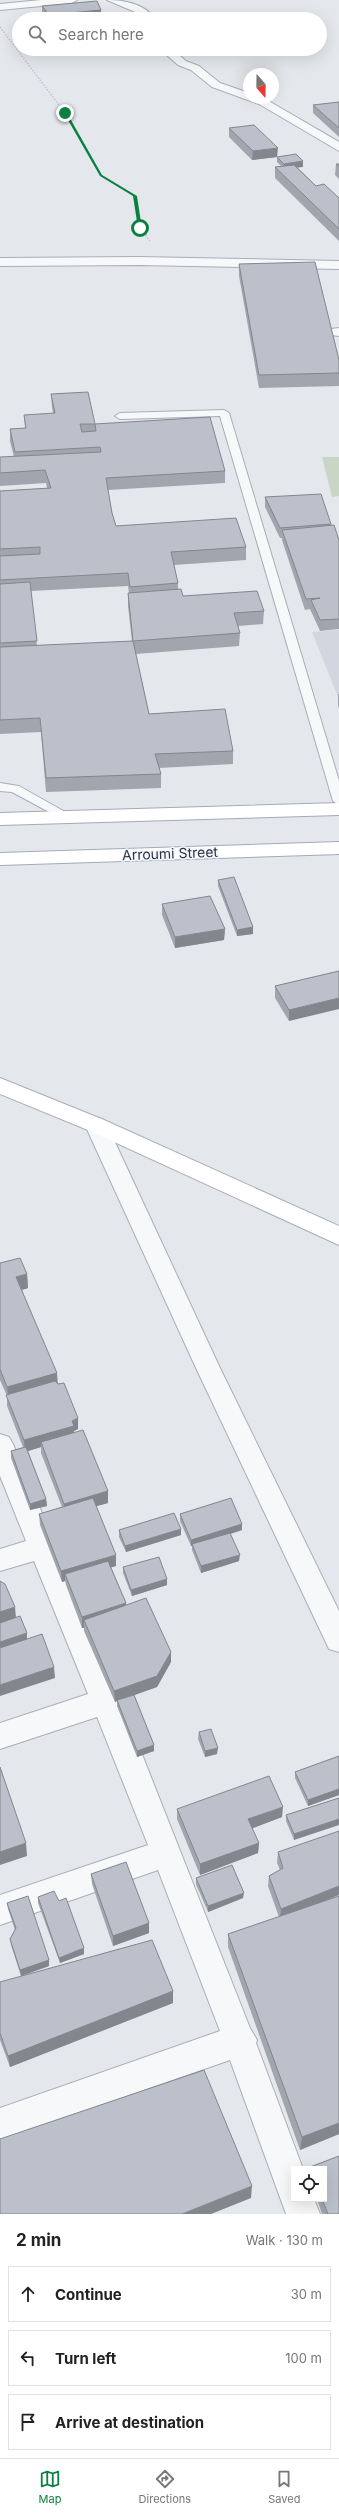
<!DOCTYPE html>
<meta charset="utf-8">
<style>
body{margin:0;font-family:Inter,sans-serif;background:#f6f6f6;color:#222}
.controls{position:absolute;right:12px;bottom:12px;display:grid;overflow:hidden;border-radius:0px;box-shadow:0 4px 16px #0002}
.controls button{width:36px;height:36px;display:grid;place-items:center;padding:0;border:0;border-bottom:1px solid #e0e0e0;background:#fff;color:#222;font:20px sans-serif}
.compass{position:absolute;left:243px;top:68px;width:36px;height:36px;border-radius:50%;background:#fff;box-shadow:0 4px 16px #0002;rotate:160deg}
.stop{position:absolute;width:12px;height:12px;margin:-9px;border:3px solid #0b8043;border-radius:50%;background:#fff}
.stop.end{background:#0b8043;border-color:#fff;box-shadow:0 1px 4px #0008}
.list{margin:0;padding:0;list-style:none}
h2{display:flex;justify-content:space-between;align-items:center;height:52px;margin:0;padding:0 16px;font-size:17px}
h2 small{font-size:13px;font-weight:400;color:#767676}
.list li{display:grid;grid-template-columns:26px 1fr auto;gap:12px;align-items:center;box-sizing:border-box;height:56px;margin:0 8px 8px;padding:0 8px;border:1px solid #e0e0e0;border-radius:0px}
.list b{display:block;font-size:15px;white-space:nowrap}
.list em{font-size:13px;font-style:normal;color:#767676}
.icon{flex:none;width:22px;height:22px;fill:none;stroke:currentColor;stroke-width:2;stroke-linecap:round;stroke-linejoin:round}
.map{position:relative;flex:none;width:339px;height:2214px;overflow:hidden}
.search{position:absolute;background:#fff;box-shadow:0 4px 16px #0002;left:12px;right:12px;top:12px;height:44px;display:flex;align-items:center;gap:10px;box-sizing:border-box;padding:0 14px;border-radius:22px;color:#767676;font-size:15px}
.sheet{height:244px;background:#fff}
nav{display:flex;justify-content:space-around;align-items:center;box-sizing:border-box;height:56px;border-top:1px solid #e0e0e0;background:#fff;font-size:11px;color:#767676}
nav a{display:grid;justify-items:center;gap:2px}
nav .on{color:#0b8043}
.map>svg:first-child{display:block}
.built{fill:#d2d6de}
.green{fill:#c9d6c5}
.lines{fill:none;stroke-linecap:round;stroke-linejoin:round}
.lane-casing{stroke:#a9aeb7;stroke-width:2}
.street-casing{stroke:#a9aeb7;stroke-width:2}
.secondary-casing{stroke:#a9aeb7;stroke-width:2}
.primary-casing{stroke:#a3abb8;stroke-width:2}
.path{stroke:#c2c5cb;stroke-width:1.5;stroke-dasharray:1.5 1.5;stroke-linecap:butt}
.lane{fill:#f7f8fa;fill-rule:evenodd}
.street{fill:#f7f8fa;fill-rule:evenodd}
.secondary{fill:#fff;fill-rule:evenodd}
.primary{fill:#fff;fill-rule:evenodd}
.wall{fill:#a1a5ae;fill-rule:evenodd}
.shaded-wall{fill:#83868d}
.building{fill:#bbc0ca;stroke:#83868d}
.route{fill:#0b8043}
.labels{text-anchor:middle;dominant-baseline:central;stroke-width:3;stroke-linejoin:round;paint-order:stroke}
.street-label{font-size:14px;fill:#2b3445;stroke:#f4f6f9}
</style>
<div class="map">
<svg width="339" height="2214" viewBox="0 0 339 2214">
<rect width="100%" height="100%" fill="#e4e7ec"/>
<path class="built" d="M 339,630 L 339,697 L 338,697 L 312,632 Z"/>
<path class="green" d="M 322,457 L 339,457 L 339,496 L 332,497 Z"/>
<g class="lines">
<defs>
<path id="lane" d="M 224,410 L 229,413 L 339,781 L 339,805 L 333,801 L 220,416 L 120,419 L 115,416 L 120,413 Z
M 0,783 L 19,786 L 74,817 L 68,821 L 64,820 L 12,792 L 0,791 Z"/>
<path id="street" d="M 41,0 L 77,0 L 72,3 L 0,10 L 0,4 Z
M 107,0 C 124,0 145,4 155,19 L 145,19 L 142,15 Z
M 160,49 L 172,49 L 186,61 L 199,66 L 220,83 L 249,93 L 249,98 L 267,100 L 339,142 L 339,151 L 259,104 L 212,87 L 191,70 L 178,65 Z
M 139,257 L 339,261 L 339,269 L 139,265 L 0,266 L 0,258 Z
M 339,328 L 339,336 L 331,335 L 329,332 L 331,329 Z
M 96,1117 L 104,1120 L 107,1125 L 220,1368 L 339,1611 L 339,1652 L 329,1649 L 196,1368 L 85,1125 L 88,1120 Z
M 0,1434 L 9,1437 L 13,1444 L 121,1701 L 250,2028 L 257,2040 L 256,2043 L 303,2169 L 294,2169 L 294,2199 L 314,2199 L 320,2214 L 286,2214 L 230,2060 L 0,2140 L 0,2108 L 220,2031 L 158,1870 L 0,1925 L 0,1895 L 148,1845 L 97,1717 L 0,1749 L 0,1723 L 88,1694 L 34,1561 L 0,1571 L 0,1549 L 26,1541 L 0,1476 Z"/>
<path id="secondary" d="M 0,1078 L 104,1120 L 339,1226 L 339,1245 L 88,1130 L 0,1094 Z"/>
<path id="primary" d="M 339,803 L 339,815 L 0,825 L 0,813 Z
M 339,842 L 339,854 L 0,865 L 0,853 Z"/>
</defs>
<use href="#lane" class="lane-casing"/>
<use href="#street" class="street-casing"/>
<use href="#secondary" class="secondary-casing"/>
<use href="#primary" class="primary-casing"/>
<path class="path" d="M 0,27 L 65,113 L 101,175 L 135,196 L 140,228 L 150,241"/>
<use href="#lane" class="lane"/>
<use href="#street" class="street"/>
<use href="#secondary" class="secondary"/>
<use href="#primary" class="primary"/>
</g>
<path class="wall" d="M 42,6 L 101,18 L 95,19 L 46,19 L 42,14 Z
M 339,102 L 339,137 L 313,113 L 313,105 Z
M 229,128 L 277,157 L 303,161 L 303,167 L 297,167 L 316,186 L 339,198 L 339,241 L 275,178 L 275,167 L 281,166 L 277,162 L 277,157 L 252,160 L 229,137 Z
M 336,164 L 339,164 L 339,179 L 335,175 Z
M 239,264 L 339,360 L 339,386 L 259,388 L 239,276 Z
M 51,394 L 95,424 L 95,431 L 95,424 L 225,471 L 225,483 L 108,490 L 112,513 L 116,526 L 246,547 L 246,560 L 174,565 L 178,583 L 178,589 L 183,596 L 264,611 L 263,624 L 238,626 L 240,633 L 239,646 L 136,654 L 149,714 L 233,751 L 233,764 L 159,768 L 161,774 L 161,788 L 46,792 L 41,732 L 0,734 L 0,491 L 47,488 L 46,483 L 0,486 L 0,457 L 14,457 L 10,441 L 10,429 L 25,428 L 24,415 L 53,414 L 52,407 ZM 128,586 L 129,593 L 128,593 L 128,606 L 132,641 L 37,646 L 31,591 Z
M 265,497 L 331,524 L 331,526 L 339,540 L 339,629 L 320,631 L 310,609 L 305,610 L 282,540 L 282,538 L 280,538 L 265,507 Z
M 338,694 L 339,694 L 339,709 L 338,705 Z
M 218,880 L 253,934 L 237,936 L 218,886 Z
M 162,904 L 225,929 L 224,940 L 175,948 L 162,915 Z
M 339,971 L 289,1021 L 275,998 L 275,986 Z
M 0,1263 L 27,1274 L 28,1288 L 22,1290 L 58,1384 L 78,1418 L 78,1429 L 74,1431 L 74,1432 L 108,1491 L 108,1503 L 96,1506 L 116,1566 L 111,1567 L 126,1603 L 126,1605 L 171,1662 L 157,1687 L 134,1695 L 154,1745 L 154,1751 L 137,1757 L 117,1706 L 117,1701 L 115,1702 L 84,1631 L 84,1628 L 82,1628 L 66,1585 L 65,1581 L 62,1582 L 40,1525 L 39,1514 L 62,1507 L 41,1453 L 41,1447 L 28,1451 L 46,1499 L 47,1506 L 30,1510 L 11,1458 L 11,1451 L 23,1447 L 7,1406 L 7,1396 L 0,1380 Z
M 180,1514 L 242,1530 L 230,1534 L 239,1561 L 201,1573 L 192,1550 L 192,1546 L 191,1546 L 180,1521 Z
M 181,1529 L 181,1535 L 126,1552 L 119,1537 L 119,1530 Z
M 123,1567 L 167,1585 L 132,1596 L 123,1573 Z
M 199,1732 L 217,1754 L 205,1757 L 198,1739 Z
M 339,1756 L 339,1795 L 308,1806 L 295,1778 L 295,1772 Z
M 339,1798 L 294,1840 L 286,1821 L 286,1815 Z
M 177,1809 L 282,1817 L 252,1828 L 259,1843 L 258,1853 L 200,1875 L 177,1819 Z
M 278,1852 L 322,1902 L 339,1896 L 339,2134 L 300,2150 L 228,1947 L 228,1934 L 279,1917 L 268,1886 L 269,1876 L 280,1870 L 277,1863 Z
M 91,1874 L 149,1923 L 149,1933 L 113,1946 L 92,1884 Z
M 196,1878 L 243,1898 L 208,1912 L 196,1884 Z
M 38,1897 L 59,1901 L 84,1954 L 60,1963 L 38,1903 Z
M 7,1903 L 49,1960 L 49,1966 L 21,1976 L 11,1945 L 10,1939 L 15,1930 L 8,1909 Z
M 0,1982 L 173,1991 L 173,2003 L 10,2067 L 0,2040 Z
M 339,2156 L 339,2214 L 322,2214 L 317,2199 L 324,2199 L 324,2169 L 310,2169 L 310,2167 Z"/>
<path class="shaded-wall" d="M 101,10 L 101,18 L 95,19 L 49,19 L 49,15 Z
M 278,148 L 277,157 L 252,160 L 253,151 Z
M 303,161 L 303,167 L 284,169 L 284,164 Z
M 253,927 L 253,934 L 237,936 L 237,930 Z
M 225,929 L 224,940 L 175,948 L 175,937 Z
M 339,998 L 339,1009 L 289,1021 L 289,1010 Z
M 27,1274 L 28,1288 L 18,1291 L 16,1277 Z
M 57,1373 L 58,1387 L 9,1401 L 7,1387 Z
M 78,1418 L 78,1429 L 74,1431 L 74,1437 L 41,1442 L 41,1447 L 25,1452 L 24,1440 L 72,1421 Z
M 108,1491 L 108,1503 L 65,1515 L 64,1504 Z
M 46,1499 L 47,1506 L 30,1510 L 30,1504 Z
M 242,1524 L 242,1530 L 193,1546 L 192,1544 L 192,1546 L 191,1546 L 191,1540 Z
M 181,1529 L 181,1535 L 126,1552 L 125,1546 Z
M 116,1555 L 116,1566 L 67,1580 L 65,1574 L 65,1581 L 62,1582 L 61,1571 Z
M 240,1555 L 239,1561 L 201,1573 L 201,1566 Z
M 167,1579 L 167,1585 L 132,1596 L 131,1590 Z
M 126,1603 L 126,1614 L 84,1620 L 84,1628 L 82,1628 L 82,1617 Z
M 15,1607 L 16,1618 L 0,1623 L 0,1612 Z
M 27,1633 L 27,1640 L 0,1648 L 0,1642 Z
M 171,1652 L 171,1662 L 157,1687 L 115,1702 L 114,1691 Z
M 54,1667 L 55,1678 L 0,1696 L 0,1685 Z
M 154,1745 L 154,1751 L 137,1757 L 137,1751 Z
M 218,1748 L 217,1754 L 205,1757 L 205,1751 Z
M 339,1789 L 339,1795 L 308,1806 L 308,1800 Z
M 283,1807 L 282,1817 L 248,1830 L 248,1819 Z
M 339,1819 L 339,1825 L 294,1840 L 294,1834 Z
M 26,1843 L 27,1856 L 0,1865 L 0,1852 Z
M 259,1843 L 258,1853 L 200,1875 L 200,1864 Z
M 339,1886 L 339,1895 L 280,1919 L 281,1909 Z
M 244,1893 L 243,1898 L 208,1912 L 208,1906 Z
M 149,1923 L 149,1933 L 113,1946 L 113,1936 Z
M 84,1948 L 84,1954 L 60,1963 L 59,1958 Z
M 49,1960 L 49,1966 L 21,1976 L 20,1970 Z
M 173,1991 L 173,2003 L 10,2067 L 8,2056 Z
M 339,2123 L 339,2134 L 300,2150 L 302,2137 Z
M 252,2186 L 251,2198 L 211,2214 L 182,2214 Z"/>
<path class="building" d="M 97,1 L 101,10 L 49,15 L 42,6 Z
M 339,102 L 339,128 L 313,105 Z
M 254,125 L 278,148 L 253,151 L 229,128 Z
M 296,154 L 303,161 L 284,164 L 277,157 Z
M 336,164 L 339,164 L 339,167 Z
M 294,165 L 316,186 L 324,184 L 339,198 L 339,229 L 275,167 Z
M 315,262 L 339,360 L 339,373 L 259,375 L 239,264 Z
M 88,392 L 95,424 L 80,424 L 82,432 L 96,431 L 95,424 L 210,417 L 225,471 L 106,478 L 112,513 L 116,526 L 236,518 L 246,547 L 171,552 L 178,583 L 130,587 L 128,573 L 0,580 L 0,556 L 40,554 L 40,547 L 0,549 L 0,491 L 51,488 L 45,470 L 0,473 L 0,457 L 101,452 L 100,447 L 15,452 L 10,429 L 26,428 L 24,415 L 55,413 L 51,394 Z
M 321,494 L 331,524 L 280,528 L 265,497 Z
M 334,525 L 339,540 L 339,619 L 320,620 L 311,600 L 320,598 L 306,599 L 282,530 Z
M 30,582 L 37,641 L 0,643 L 0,584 Z
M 181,589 L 183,596 L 257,591 L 264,611 L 234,613 L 240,633 L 133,641 L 128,593 Z
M 133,641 L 149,714 L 225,709 L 233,751 L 155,754 L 161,774 L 46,778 L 40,718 L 0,720 L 0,647 Z
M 234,877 L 253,927 L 237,930 L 218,880 Z
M 210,896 L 225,929 L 175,937 L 162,904 Z
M 339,971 L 339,998 L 289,1010 L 275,986 Z
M 20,1258 L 27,1274 L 16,1277 L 57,1373 L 7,1387 L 0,1369 L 0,1263 Z
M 55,1381 L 58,1384 L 64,1383 L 78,1418 L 72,1421 L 74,1426 L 24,1440 L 6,1395 Z
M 83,1430 L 108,1491 L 64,1504 L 41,1442 Z
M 26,1447 L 46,1499 L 30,1504 L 11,1451 Z
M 93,1498 L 116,1555 L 61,1571 L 39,1514 Z
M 231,1498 L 242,1524 L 191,1540 L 180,1514 Z
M 174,1513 L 181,1529 L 125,1546 L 119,1530 Z
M 230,1533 L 240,1555 L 201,1566 L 192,1544 Z
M 159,1557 L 167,1579 L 131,1590 L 123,1567 Z
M 108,1561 L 126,1603 L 82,1617 L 65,1574 Z
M 0,1581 L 5,1584 L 15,1607 L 0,1612 Z
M 146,1598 L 171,1652 L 157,1676 L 114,1691 L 84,1620 Z
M 20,1616 L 27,1633 L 0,1642 L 0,1623 Z
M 42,1634 L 54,1667 L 0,1685 L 0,1648 Z
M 134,1695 L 154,1745 L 137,1751 L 117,1700 Z
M 211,1729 L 218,1748 L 205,1751 L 199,1732 Z
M 339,1756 L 339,1789 L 308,1800 L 295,1772 Z
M 0,1767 L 26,1843 L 0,1852 Z
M 269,1776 L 283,1807 L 248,1819 L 259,1843 L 200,1864 L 177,1809 Z
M 339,1798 L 339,1819 L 294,1834 L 286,1815 Z
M 339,1831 L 339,1886 L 281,1909 L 269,1876 L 283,1868 L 278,1852 Z
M 126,1862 L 149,1923 L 113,1936 L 91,1874 Z
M 232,1865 L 244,1893 L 208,1906 L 196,1878 Z
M 54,1891 L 59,1901 L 66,1898 L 84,1948 L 59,1958 L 38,1897 Z
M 28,1896 L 49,1960 L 20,1970 L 10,1939 L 16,1928 L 7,1903 Z
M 339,1896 L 339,2123 L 302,2137 L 228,1934 Z
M 152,1940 L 173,1991 L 8,2056 L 0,2033 L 0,1982 Z
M 204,2070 L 252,2186 L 182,2214 L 0,2214 L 0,2139 Z
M 339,2156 L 339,2214 L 328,2214 L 322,2199 L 324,2199 L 324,2169 L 311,2169 L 310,2167 Z"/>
<path class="route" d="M 64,113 L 67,113 L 102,175 L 137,196 L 142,229 L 138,228 L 133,196 L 100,176 Z"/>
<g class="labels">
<g class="street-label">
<text transform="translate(170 853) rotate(-2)">Arroumi Street</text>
</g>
</g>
</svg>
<div class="controls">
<button><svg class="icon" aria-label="locate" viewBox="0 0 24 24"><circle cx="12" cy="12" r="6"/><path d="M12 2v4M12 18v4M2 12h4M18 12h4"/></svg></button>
</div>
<svg class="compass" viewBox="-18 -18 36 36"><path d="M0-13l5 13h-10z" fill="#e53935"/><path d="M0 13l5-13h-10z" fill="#767676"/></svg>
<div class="stop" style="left:140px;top:228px"></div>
<div class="stop end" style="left:65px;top:113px"></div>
<div class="search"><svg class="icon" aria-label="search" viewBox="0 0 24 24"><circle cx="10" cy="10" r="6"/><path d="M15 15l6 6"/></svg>Search here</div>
</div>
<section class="sheet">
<h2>2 min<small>Walk · 130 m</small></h2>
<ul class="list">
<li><svg class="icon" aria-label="ahead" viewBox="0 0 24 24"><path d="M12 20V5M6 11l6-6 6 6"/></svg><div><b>Continue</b></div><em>30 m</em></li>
<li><svg class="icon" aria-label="left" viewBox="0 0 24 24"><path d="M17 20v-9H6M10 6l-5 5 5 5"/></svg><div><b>Turn left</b></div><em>100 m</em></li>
<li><svg class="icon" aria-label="arrive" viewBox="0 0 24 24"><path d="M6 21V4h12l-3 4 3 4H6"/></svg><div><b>Arrive at destination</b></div></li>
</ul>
</section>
<nav>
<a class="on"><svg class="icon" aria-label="map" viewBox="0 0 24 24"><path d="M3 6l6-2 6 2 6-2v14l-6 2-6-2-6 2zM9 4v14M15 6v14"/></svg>Map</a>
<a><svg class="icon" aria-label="directions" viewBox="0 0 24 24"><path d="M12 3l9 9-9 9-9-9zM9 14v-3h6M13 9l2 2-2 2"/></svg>Directions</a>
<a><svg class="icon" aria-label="saved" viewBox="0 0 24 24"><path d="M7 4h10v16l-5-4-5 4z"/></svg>Saved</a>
</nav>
